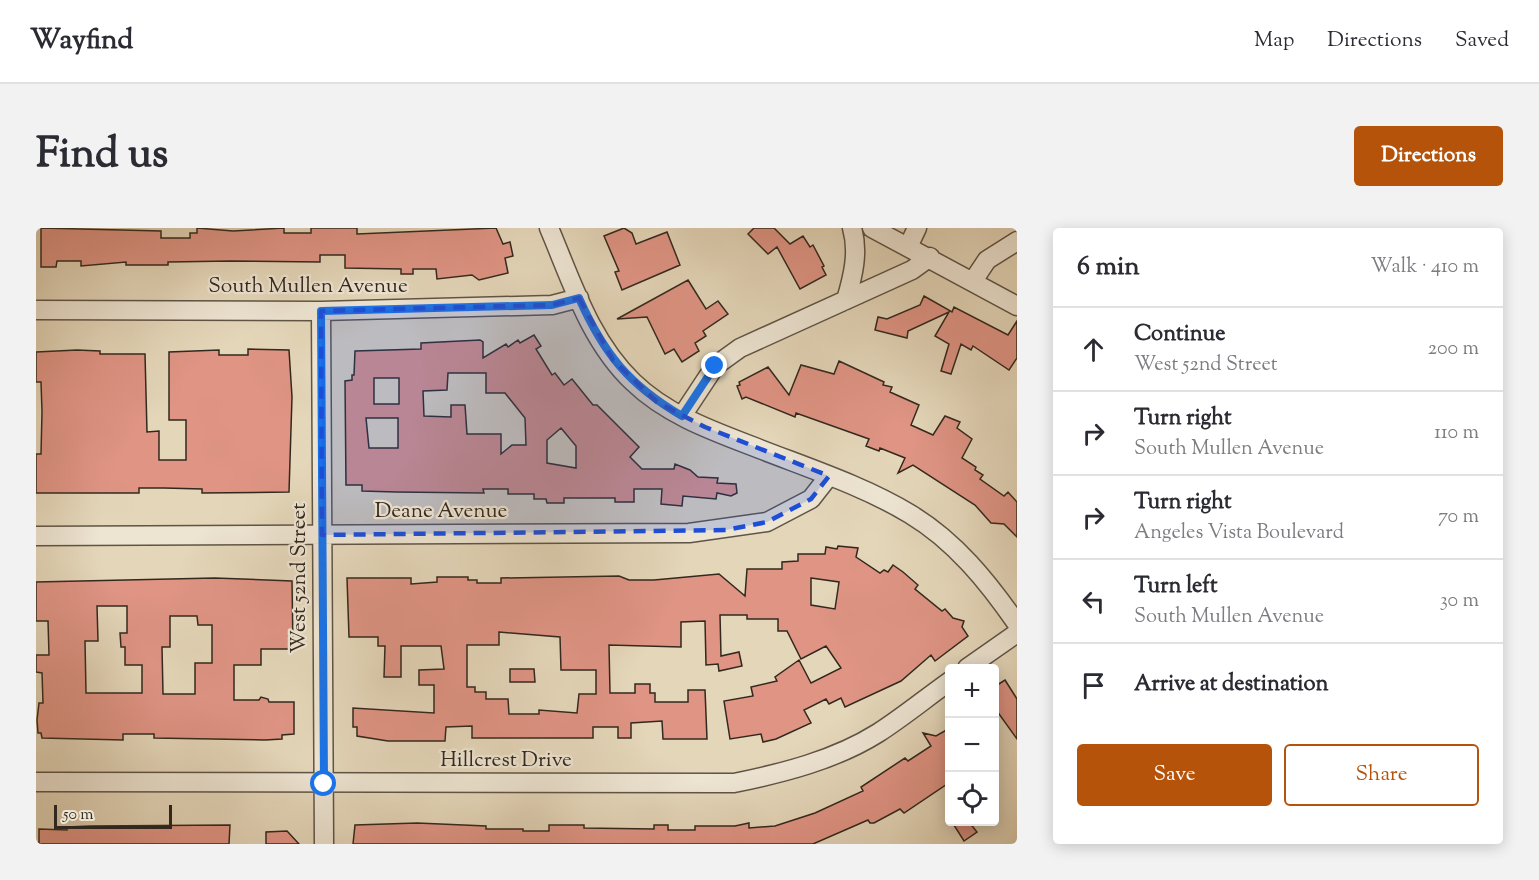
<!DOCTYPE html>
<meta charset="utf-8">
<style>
body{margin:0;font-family:"Sorts Mill Goudy",serif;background:#f2f2f3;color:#2b2b33}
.controls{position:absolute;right:18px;bottom:18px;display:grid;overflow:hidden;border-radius:6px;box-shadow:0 3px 15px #0003}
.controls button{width:54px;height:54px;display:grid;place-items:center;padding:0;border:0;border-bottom:2px solid #e1e1e2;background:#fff;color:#2b2b33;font:30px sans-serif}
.scale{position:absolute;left:18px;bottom:15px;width:118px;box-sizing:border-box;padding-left:6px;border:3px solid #33281e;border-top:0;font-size:16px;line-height:21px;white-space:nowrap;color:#33281e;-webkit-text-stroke:4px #ede4d2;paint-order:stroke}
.stop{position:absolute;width:18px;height:18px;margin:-14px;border:4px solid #1a73e8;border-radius:50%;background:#fff}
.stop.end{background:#1a73e8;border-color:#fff;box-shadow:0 2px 6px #0008}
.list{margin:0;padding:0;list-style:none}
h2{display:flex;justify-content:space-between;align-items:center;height:78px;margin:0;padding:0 24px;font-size:26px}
h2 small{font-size:20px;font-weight:400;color:#7c7c81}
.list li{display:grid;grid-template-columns:39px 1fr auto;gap:18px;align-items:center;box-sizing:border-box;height:84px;padding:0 24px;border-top:2px solid #e1e1e2}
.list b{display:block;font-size:22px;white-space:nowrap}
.list p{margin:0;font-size:20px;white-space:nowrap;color:#7c7c81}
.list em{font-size:20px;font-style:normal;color:#7c7c81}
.actions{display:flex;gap:12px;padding:18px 24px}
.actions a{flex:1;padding:14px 0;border:2px solid #b45309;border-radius:6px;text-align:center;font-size:21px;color:#b45309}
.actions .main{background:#b45309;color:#fff}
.icon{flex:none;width:33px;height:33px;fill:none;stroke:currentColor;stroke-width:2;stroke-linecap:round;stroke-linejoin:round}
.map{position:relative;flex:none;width:981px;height:616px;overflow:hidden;border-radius:6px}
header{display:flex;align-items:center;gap:36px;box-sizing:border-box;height:84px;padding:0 30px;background:#fff;border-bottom:2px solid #e1e1e2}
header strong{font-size:28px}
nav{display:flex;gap:33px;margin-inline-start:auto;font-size:21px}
.intro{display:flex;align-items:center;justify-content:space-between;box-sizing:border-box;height:144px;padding:0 36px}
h1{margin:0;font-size:42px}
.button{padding:15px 27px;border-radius:6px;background:#b45309;color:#fff;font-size:21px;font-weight:700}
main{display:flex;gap:36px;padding:0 36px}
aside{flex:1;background:#fff;border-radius:6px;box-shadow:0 3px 15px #0003}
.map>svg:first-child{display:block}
.building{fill:#df9484;stroke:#33281e;stroke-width:1.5;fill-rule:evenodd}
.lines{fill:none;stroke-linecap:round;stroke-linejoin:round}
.minor-casing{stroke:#5f5445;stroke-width:21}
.minor{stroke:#ede4d2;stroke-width:18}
.route{stroke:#1a73e8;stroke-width:8}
.marked{fill:#1d4ed8;fill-opacity:0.2;stroke:#1d4ed8;stroke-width:4.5;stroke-dasharray:12 8;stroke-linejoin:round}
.labels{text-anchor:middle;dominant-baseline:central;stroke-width:4.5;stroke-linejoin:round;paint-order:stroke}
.street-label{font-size:21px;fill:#33281e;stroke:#ede4d2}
</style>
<header>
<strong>Wayfind</strong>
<nav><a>Map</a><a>Directions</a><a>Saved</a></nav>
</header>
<div class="intro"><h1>Find us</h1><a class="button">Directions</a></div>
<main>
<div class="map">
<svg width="981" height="616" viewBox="0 0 981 616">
<rect width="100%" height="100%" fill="#e4d6b9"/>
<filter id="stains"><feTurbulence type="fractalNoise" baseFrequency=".00333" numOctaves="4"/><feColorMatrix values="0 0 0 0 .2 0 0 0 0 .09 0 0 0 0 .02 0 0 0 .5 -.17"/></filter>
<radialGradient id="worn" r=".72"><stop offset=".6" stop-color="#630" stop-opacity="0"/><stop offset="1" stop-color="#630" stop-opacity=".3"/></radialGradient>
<path class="building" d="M 5,0 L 125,3 L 125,10 L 154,10 L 154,5 L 161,5 L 161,0 L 197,3 L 248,0 L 248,5 L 275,5 L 275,0 L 321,0 L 321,6 L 460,0 L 467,16 L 474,14 L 477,28 L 469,30 L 472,45 L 443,52 L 436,47 L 401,51 L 400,41 L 377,41 L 377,46 L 365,46 L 365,41 L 309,40 L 309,27 L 284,27 L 284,34 L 195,33 L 132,34 L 132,37 L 90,37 L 90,34 L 45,38 L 45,33 L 21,33 L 20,39 L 5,39 Z
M 588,0 L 596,5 L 600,16 L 631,4 L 644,37 L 586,62 L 579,44 L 583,43 L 568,8 Z
M 718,0 L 738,0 L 754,16 L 767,8 L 774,19 L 777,17 L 788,38 L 786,39 L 790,47 L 764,61 L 741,19 L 732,26 L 712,6 Z
M 652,52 L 670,81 L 682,73 L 692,86 L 667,103 L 670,108 L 659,115 L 663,123 L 646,134 L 638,121 L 629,126 L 611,89 L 581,91 Z
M 888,68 L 916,84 L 918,79 L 972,107 L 981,93 L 981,130 L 973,142 L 937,118 L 935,122 L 925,116 L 915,146 L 905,143 L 913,116 L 899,108 L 913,84 L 872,103 L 871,110 L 839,102 L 842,89 L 851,91 L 884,77 Z
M 498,107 L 505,118 L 500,121 L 516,147 L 519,145 L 528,157 L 536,151 L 557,177 L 561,177 L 603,219 L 594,229 L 606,241 L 638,241 L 639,236 L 654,242 L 662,249 L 682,250 L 681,255 L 700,256 L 701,265 L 695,268 L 681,265 L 680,271 L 647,268 L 646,278 L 625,276 L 626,261 L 598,261 L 598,274 L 579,274 L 579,270 L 528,270 L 528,275 L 511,275 L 510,271 L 498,271 L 498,266 L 472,266 L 472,261 L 447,261 L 448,265 L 360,264 L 326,263 L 326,257 L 310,257 L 309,153 L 316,152 L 316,147 L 318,147 L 319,123 L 385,121 L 385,115 L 444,112 L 447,114 L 447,130 L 470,116 L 472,119 L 482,112 L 484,115 ZM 412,145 L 450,145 L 450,165 L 469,165 L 489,190 L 490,217 L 476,217 L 465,226 L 465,206 L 431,206 L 429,177 L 415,177 L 415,189 L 388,188 L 387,163 L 411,162 ZM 338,150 L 363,150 L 363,176 L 338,176 ZM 330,190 L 362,190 L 362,220 L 333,220 ZM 525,200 L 540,218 L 540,240 L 511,235 L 511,212 Z
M 212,121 L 253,122 L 256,169 L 253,264 L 166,265 L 166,261 L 128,260 L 103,260 L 103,265 L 0,265 L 0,226 L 5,226 L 6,184 L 5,154 L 0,154 L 0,124 L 41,122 L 64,123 L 64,126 L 109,126 L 111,204 L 123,203 L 123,232 L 150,232 L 150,192 L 133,192 L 133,124 L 183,122 L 183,127 L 212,127 Z
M 803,133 L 848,154 L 847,157 L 856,159 L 854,164 L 883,177 L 875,197 L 897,207 L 909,188 L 924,194 L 921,200 L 936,211 L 926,230 L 940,239 L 939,242 L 947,247 L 944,251 L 968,268 L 972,264 L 981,274 L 981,309 L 968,296 L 955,295 L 939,277 L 877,237 L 862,245 L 869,230 L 844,220 L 843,223 L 830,218 L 833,211 L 760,185 L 759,189 L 710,169 L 706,171 L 701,158 L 704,157 L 703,154 L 732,139 L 753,167 L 765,137 L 798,146 Z
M 802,318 L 822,320 L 820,329 L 844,345 L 848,342 L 852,344 L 857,337 L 867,344 L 882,357 L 879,361 L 906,383 L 909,381 L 917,390 L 928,393 L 926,399 L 932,408 L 899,433 L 895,427 L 865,453 L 809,479 L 805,470 L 793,476 L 790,471 L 768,482 L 775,495 L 740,511 L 727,514 L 725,506 L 694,511 L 688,473 L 717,468 L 715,459 L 741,453 L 739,449 L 763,432 L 775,455 L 805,440 L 790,418 L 765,431 L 751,403 L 742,403 L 742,391 L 711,391 L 711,387 L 684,387 L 685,428 L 703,424 L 706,438 L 683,443 L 682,436 L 670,437 L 669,393 L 645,394 L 645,419 L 573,417 L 574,465 L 599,465 L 599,456 L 614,456 L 614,465 L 619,465 L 619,474 L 652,474 L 652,462 L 669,462 L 671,511 L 627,511 L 626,493 L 595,495 L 595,510 L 582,510 L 582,499 L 557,499 L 557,510 L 436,510 L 436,498 L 410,499 L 409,513 L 352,513 L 321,508 L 321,499 L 317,499 L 317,480 L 398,485 L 398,457 L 383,457 L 383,442 L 408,441 L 405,418 L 365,418 L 365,449 L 348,449 L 349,418 L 342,418 L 342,409 L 313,409 L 311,350 L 375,350 L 375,356 L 401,354 L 401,349 L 432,349 L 432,352 L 441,352 L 441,355 L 465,355 L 465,350 L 583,348 L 593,352 L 618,352 L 683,346 L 709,368 L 711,341 L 746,341 L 746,334 L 762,333 L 762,326 L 789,326 L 790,319 L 801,321 ZM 775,350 L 803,354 L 799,381 L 775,377 ZM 463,404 L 524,409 L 525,442 L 560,442 L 560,466 L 543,466 L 541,485 L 503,482 L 503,486 L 473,486 L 472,471 L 450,471 L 450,464 L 439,464 L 439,459 L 431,459 L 431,417 L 463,417 Z
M 179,350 L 256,353 L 257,421 L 225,421 L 225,437 L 198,437 L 198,472 L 223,472 L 225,469 L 232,471 L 233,474 L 258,474 L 258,506 L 246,507 L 246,511 L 229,512 L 118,510 L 118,506 L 87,506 L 87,512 L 6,510 L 5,505 L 2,505 L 1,492 L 3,475 L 7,475 L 6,445 L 0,444 L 0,427 L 13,427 L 12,393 L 0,393 L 0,354 ZM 61,378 L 91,378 L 91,405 L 84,405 L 85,419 L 89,419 L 89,437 L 106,437 L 106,465 L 50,465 L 49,413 L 62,413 ZM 134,388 L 161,388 L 162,397 L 176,397 L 176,435 L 159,435 L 159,466 L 127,466 L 126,419 L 134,419 Z
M 474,441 L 498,441 L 499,454 L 474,454 Z
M 969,452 L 981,471 L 981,511 L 958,479 L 958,459 Z
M 914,500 L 914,554 L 868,585 L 864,581 L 838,595 L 834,595 L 832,592 L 777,616 L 317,616 L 319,597 L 381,595 L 450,598 L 450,601 L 487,601 L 487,603 L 513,603 L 513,597 L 548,597 L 548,600 L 618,601 L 618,597 L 632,597 L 632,602 L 659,602 L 659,598 L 699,598 L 713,595 L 713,600 L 739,598 L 779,585 L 827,563 L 825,559 L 869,530 L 872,533 L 895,518 L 887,505 L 900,508 Z
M 916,594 L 933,594 L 941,604 L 928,613 Z
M 194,597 L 193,616 L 3,616 L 3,601 L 31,602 L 31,599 L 54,598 Z
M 251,603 L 263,616 L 230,616 L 230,604 Z"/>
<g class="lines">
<defs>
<path id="minor" d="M 513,0 C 536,54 554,113 597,154 C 630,186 674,202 716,218 C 769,239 826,257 874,286 C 919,313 952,354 981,396
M 836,0 L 981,78
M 872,19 L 881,0
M 937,53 L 951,32 L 981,13
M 810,72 C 817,48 823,24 816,0
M 0,82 L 285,83 L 516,77 L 543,70
M 285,83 L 288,616
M 646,188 L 679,138 L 704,120 L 876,42 L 894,29
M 0,308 L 653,305 L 731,294 L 775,271 L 793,248
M 931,440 L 981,405
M 0,554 L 698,555 C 747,545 799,532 842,505 C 867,489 890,470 914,453"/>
</defs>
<use href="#minor" class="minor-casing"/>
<use href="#minor" class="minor"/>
</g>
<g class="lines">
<path class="route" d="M 288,556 L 285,83 L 516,77 L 543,70 C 568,126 593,157 646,188 L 679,138"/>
</g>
<path class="marked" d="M 543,70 L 577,132 L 621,174 L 669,199 L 793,248 L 775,271 L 731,294 L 690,302 L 286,307 L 285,83 L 516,77 Z"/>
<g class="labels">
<g class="street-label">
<text x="272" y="59">South Mullen Avenue</text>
<text x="405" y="284">Deane Avenue</text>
<text transform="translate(264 350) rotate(-90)">West 52nd Street</text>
<text x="470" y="533">Hillcrest Drive</text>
</g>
</g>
<rect width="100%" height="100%" filter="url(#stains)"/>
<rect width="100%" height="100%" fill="url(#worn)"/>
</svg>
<div class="controls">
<button>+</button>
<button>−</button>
<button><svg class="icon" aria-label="locate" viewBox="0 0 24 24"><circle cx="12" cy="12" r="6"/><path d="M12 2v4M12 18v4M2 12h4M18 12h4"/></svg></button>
</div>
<div class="scale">50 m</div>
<div class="stop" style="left:288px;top:556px"></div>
<div class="stop end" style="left:679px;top:138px"></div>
</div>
<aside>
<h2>6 min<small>Walk · 410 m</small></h2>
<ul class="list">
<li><svg class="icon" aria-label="ahead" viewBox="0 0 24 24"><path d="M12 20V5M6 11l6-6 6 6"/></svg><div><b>Continue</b><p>West 52nd Street</p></div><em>200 m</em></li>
<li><svg class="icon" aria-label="right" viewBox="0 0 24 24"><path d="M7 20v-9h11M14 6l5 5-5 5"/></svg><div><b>Turn right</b><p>South Mullen Avenue</p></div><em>110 m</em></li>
<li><svg class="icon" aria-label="right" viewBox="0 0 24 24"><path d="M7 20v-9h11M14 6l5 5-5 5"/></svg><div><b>Turn right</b><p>Angeles Vista Boulevard</p></div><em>70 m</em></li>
<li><svg class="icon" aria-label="left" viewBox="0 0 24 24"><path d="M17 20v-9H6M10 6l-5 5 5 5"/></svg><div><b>Turn left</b><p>South Mullen Avenue</p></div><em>30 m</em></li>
<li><svg class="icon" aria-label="arrive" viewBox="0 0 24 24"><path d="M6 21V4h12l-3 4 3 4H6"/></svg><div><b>Arrive at destination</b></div></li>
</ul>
<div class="actions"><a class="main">Save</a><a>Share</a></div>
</aside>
</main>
